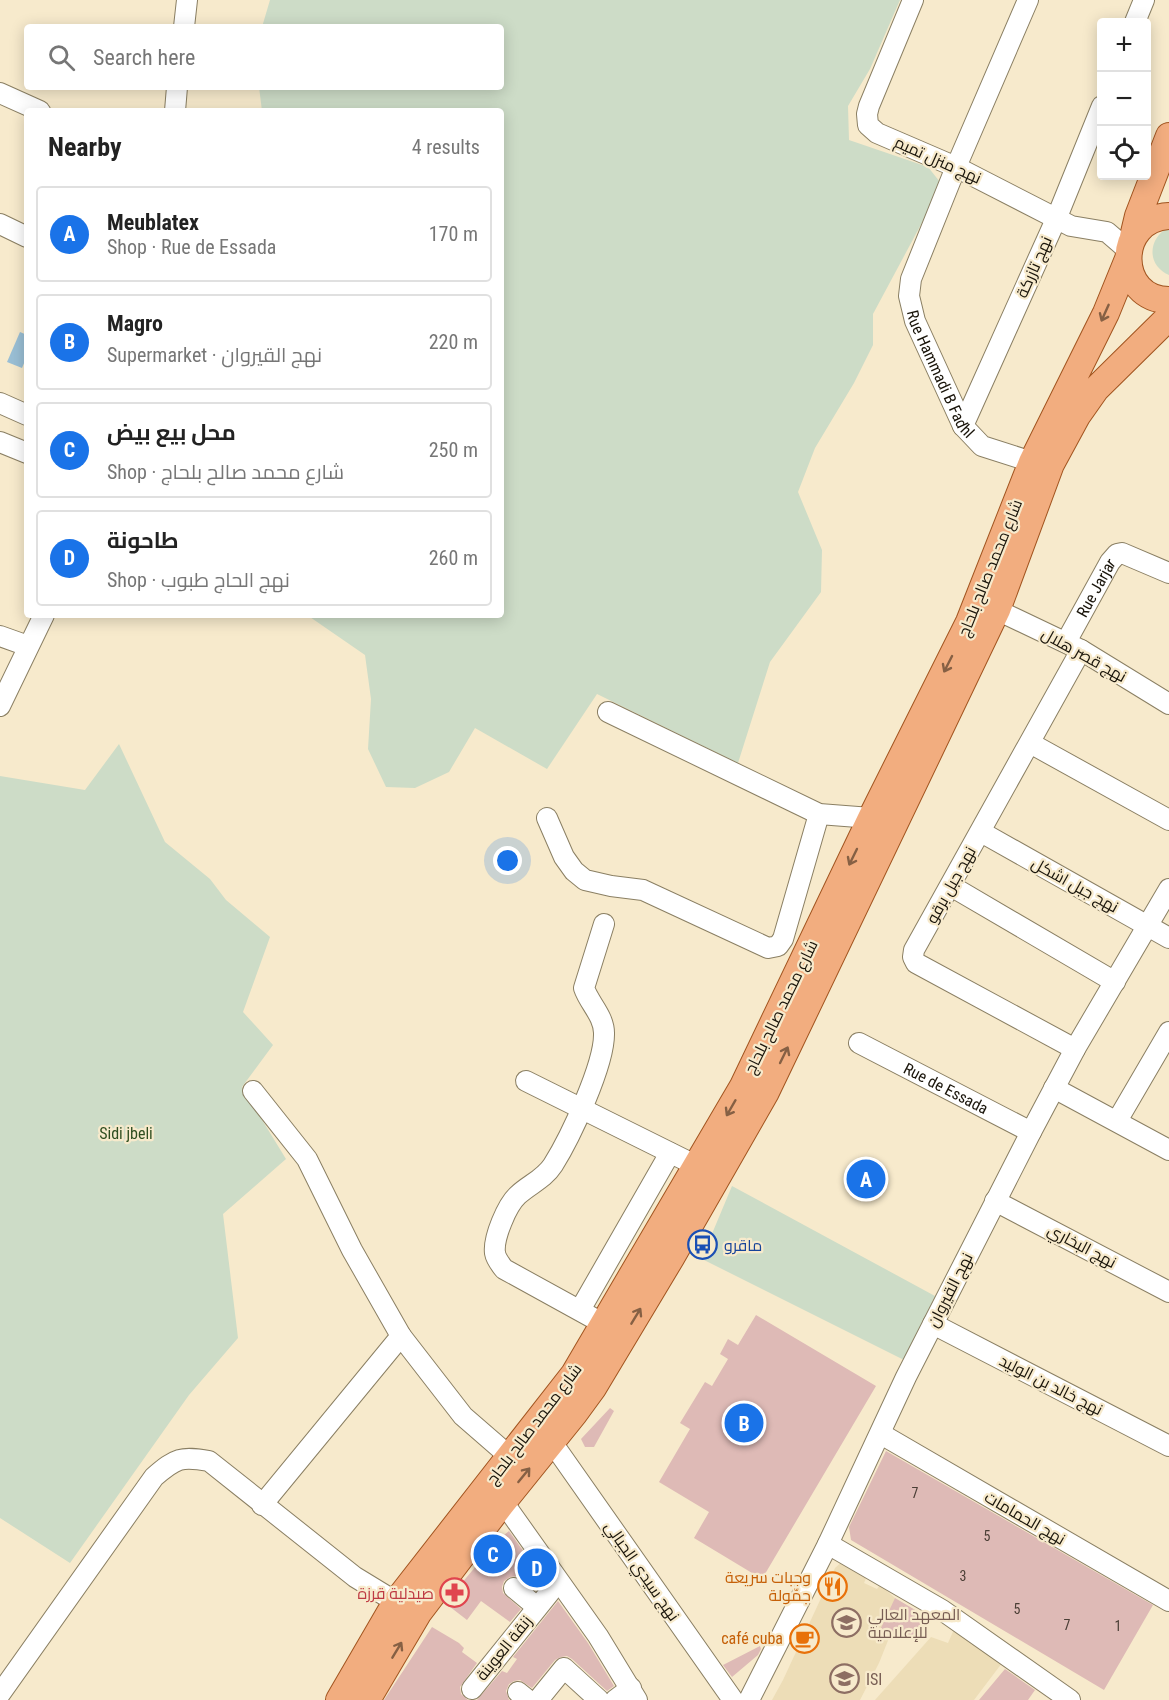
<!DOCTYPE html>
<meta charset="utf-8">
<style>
body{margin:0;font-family:"Roboto Condensed",Cairo,sans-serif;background:#f2f2f2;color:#222}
.controls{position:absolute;right:18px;top:18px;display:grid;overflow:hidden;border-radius:6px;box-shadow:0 3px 15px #0003}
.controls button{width:54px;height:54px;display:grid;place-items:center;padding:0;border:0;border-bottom:2px solid #e0e0e0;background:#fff;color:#222;font:30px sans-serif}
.you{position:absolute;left:508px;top:861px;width:21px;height:21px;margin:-15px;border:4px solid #fff;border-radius:50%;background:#1a73e8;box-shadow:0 0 0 9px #1a73e833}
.badge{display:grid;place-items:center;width:39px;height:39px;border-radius:50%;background:#1a73e8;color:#fff;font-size:20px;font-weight:700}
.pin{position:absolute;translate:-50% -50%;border:3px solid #fff;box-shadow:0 2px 6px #0006}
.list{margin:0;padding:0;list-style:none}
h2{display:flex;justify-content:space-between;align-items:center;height:78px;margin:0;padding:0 24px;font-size:26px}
h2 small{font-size:20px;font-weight:400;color:#767676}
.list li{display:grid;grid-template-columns:39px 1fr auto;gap:18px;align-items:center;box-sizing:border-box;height:96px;margin:0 12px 12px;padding:0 12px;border:2px solid #e0e0e0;border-radius:6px}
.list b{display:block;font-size:22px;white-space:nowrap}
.list p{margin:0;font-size:20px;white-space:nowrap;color:#767676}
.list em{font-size:20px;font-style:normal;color:#767676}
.icon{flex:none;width:33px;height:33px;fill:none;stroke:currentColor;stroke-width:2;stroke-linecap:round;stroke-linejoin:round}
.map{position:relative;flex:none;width:1169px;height:1700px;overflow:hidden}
.search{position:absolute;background:#fff;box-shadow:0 3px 15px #0003;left:24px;top:24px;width:480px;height:66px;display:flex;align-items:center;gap:15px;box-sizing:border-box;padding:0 21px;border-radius:6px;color:#767676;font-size:22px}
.panel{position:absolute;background:#fff;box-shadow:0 3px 15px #0003;left:24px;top:108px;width:480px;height:510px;border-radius:6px}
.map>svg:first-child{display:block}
.built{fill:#edddb7}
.green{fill:#cddcc7}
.water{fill:#9abfd5}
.building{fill:#debab6}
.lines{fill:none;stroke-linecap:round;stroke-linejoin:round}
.minor-casing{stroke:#8a7f63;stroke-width:22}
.major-casing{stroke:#a1541f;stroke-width:28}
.minor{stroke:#fff;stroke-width:20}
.major{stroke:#f2ad7f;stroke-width:26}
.oneway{stroke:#866044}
.labels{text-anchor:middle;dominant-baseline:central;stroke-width:4.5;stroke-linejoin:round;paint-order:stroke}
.number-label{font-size:14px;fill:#4a3e35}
.street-label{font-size:16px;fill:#19140a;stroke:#f7eacc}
.park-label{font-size:16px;fill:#2f4e20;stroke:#f7eacc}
.transit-label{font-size:16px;fill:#164399;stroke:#f7eacc;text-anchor:start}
.food-label{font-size:16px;fill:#c56008;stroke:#f7eacc;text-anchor:end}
.health-label{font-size:16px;fill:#be3a42;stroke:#f7eacc;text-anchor:end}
.education-label{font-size:16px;fill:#785e54;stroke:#f7eacc;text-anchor:start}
</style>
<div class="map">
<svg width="1169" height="1700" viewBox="0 0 1169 1700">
<rect width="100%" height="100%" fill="#f7eacc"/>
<path class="built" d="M 844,1560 L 869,1571 L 864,1583 L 877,1589 L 880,1585 L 895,1598 L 891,1633 L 879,1663 L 860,1700 L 772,1700 L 783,1680 L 835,1568 Z
M 955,1627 L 1002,1663 L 974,1700 L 875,1700 L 931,1637 L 948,1643 Z"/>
<path class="green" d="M 270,0 L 900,0 L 870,69 L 848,106 L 849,140 L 928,167 L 940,182 L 925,217 L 873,314 L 873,345 L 854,383 L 815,448 L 798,492 L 822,550 L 821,592 L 770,662 L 738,763 L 597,694 L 547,769 L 475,728 L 449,772 L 415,788 L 386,787 L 368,749 L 371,699 L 365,655 L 307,615 L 501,615 L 501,111 L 262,111 L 259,87 L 501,87 L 501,27 L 262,27 Z
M 1169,227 L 1169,275 C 1146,265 1148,238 1169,227 Z
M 119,744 L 165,842 L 210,879 L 226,900 L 270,937 L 243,1012 L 273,1045 L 242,1087 L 286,1159 L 223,1214 L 238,1338 L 189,1395 L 70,1563 L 0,1518 L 0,776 L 85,790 Z
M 732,1186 L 935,1296 L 904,1360 L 704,1260 L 701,1260 Z"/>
<path class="water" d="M 20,332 L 27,335 L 27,356 L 22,368 L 7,362 Z"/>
<path class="building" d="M 756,1315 L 876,1386 L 762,1579 L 694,1538 L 709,1512 L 659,1482 L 690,1429 L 680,1423 L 705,1382 L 712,1386 L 728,1359 L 720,1354 L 728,1339 L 738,1345 Z
M 610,1408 L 614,1411 L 594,1447 L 585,1447 L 581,1439 Z
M 886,1451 L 1153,1605 L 1104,1690 L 851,1540 L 849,1527 Z
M 509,1531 L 544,1580 L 536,1590 L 517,1576 L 510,1577 L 504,1581 L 502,1587 L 503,1593 L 521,1609 L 510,1622 L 481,1601 L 467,1620 L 445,1603 L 498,1540 Z
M 895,1598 L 917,1611 L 916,1615 L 927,1619 L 916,1638 L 902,1632 L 896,1637 L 881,1628 Z
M 558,1601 L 588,1643 L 614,1686 L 607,1691 L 572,1659 L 567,1656 L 561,1657 L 555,1660 L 532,1688 L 520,1680 L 514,1681 L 509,1684 L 506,1691 L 509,1700 L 477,1700 L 502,1671 L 507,1673 L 517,1659 L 513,1657 Z
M 432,1627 L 459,1643 L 464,1648 L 462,1652 L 477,1663 L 460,1687 L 461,1694 L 468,1700 L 384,1700 Z
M 760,1646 L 761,1649 L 758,1655 L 732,1677 L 723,1665 Z
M 1005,1669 L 1035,1690 L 1028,1700 L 979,1700 Z"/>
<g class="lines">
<defs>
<g id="minor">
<path d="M 913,0 L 869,106 L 867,114 L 868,125 L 877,133 L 956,167 L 1071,226 L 1107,232 L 1128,250"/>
<path id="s1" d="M 1028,0 L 956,167 L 911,279 L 909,296 L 915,321 L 963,426 L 982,446 L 1032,462"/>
<path d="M 1135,22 L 1144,0"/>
<path d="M 184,27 L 187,0"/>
<path d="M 0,93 L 40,111"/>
<path d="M 175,111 L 177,87"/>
<path d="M 0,224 L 27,237"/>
<path d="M 0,403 L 27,415"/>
<path d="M 963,426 L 1057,217 L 1102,106"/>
<path d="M 0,442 L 27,453"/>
<path d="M 997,610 L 1081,650 L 1169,704"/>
<path d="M 0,636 L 28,646"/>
<path id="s2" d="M 1066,642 L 1110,562 L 1117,554 L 1122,553 L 1169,573"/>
<path d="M 0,706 L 44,615"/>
<path d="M 608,712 L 819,814 L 871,818"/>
<path d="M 1030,743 L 1169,820"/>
<path d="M 547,818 L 564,857 L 574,871 L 585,880 L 611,886 L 643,890 L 768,948 L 778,946 L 783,939 L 819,814"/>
<path d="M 981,832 L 1169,938"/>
<path d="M 951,886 L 1115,982"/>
<path d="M 604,924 L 584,988 C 589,1003 604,1016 604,1033 C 605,1064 570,1138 553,1165 C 544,1179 530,1184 518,1195 C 507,1205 493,1238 495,1253 C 496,1259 500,1264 504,1269 L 604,1324"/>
<path id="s3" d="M 859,1043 L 1031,1132"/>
<path d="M 1075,1049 L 916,963 L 913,957 L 914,950 L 1081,650"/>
<path d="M 526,1081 L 697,1166"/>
<path d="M 1054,1088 L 1169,1150"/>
<path d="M 253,1091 L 307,1159 L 352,1250 L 401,1336 L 262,1505"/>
<path d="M 1117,1121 L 1169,1032"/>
<path d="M 995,1201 L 1169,1292"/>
<path d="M 580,1310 L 670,1153"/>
<path d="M 933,1324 L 1169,1446"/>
<path d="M 401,1336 L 463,1416 L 509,1456"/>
<path d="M 881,1434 L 1169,1601"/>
<path d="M 551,1441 L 733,1700"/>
<path d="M 503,1502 L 598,1636 L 637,1700"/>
<path d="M 828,1544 L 942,1610 L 1070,1700"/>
<path d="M 514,1588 L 537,1607"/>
<path d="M 472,1689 L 558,1582"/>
<path d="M 518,1692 L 528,1700"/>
<path d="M 0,1694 L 154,1477 C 176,1458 181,1456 209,1461 L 355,1577 L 396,1602"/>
<path d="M 538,1700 L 564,1668 L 599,1700"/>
<path d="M 615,1700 L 631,1688"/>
<path d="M 749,1700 L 828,1544 L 906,1377 L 1031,1132 L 1075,1049 L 1169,889"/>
</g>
<path id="major" d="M 1169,216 C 1114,219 1116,300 1169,300
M 1133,237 L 1138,216 L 1169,136
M 339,1700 L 396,1602 L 574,1374 L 743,1086 L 871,818 L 969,622 L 1032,462 L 1106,313 L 1128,259
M 367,1700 L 419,1612 L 503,1502 L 574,1414 L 593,1388 L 671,1258 L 766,1092 L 997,610 L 1051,464 L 1077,416 L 1096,389 L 1169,317"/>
</defs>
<use href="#minor" class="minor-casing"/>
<use href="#major" class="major-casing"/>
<use href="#minor" class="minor"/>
<use href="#major" class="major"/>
</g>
<defs><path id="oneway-shaft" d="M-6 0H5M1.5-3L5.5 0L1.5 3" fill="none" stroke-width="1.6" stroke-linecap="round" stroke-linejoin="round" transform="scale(1.5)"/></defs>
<g class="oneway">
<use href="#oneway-shaft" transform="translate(1105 313) rotate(114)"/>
<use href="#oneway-shaft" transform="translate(948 664) rotate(117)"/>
<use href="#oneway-shaft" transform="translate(853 857) rotate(116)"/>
<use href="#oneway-shaft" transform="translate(784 1055) rotate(-64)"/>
<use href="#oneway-shaft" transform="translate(731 1108) rotate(120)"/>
<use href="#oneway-shaft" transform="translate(636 1316) rotate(-59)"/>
<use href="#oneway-shaft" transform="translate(524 1475) rotate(-51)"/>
<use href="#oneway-shaft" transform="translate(397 1650) rotate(-59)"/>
</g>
<defs>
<symbol id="bus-ring" viewBox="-11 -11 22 22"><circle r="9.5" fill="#f7eacc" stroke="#1a4fb4" stroke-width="1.5"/><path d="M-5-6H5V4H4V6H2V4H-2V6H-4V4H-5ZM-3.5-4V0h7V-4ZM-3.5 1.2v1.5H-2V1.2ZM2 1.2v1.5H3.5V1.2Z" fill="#1a4fb4"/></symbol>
<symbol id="restaurant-ring" viewBox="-11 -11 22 22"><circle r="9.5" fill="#f7eacc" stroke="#e8710a" stroke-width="1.5"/><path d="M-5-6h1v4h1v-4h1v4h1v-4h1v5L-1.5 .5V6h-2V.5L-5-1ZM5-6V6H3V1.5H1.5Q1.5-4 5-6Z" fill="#e8710a"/></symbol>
<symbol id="pharmacy-ring" viewBox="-11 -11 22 22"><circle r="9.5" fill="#f7eacc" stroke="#e0444e" stroke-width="1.5"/><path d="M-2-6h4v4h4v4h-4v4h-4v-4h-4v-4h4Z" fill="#e0444e"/></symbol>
<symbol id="university-ring" viewBox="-11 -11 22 22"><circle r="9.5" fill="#f7eacc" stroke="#8d6e63" stroke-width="1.5"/><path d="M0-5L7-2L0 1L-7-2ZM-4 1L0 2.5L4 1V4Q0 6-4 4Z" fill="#8d6e63"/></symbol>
<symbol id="cafe-ring" viewBox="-11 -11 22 22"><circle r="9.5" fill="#f7eacc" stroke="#e8710a" stroke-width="1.5"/><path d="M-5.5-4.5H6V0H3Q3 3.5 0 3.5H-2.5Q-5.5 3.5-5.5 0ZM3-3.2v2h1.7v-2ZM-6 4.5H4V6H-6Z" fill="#e8710a"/></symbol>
</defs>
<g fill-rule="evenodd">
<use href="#bus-ring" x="686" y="1228" width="33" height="33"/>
<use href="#restaurant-ring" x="816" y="1570" width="33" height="33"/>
<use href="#pharmacy-ring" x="438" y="1576" width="33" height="33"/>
<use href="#university-ring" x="830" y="1606" width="33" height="33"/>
<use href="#cafe-ring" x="788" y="1622" width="33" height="33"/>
<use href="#university-ring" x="828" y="1662" width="33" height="33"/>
</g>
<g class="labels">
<g class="number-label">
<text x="915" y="1493">7</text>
<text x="987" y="1536">5</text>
<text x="963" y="1576">3</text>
<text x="1017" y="1609">5</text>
<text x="1067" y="1625">7</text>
<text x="1118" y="1626">1</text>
</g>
<g class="street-label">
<text transform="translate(938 160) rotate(24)">نهج منزل تميم</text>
<text transform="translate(1034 267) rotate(-66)">نهج تازركة</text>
<text stroke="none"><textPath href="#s1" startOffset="404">Rue Hammadi B Fadhl</textPath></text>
<text transform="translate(990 568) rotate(-68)">شارع محمد صالح بلحاج</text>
<text stroke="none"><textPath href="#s2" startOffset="62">Rue Jarjar</textPath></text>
<text transform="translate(1084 655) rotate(29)">نهج قصر هلال</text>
<text transform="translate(951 885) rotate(-61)">نهج جبل برقو</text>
<text transform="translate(1075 885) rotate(29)">نهج جبل اشكل</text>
<text transform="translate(781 1007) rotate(-64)">شارع محمد صالح بلحاج</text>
<text stroke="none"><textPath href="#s3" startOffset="98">Rue de Essada</textPath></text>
<text transform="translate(1082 1246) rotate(28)">نهج البخاري</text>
<text transform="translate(950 1290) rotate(-63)">نهج القيروان</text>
<text transform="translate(1051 1385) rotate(27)">نهج خالد بن الوليد</text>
<text transform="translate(534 1424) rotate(-53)">شارع محمد صالح بلحاج</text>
<text transform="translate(1025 1518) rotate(30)">نهج الحمامات</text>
<text transform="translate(642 1571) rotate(55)">نهج سيدي الجبالي</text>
<text transform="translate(504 1648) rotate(-51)">زنقة العوينة</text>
</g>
<g class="park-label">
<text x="126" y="1133">Sidi jbeli</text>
</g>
<g class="transit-label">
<text x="724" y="1245">ماقرو</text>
</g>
<g class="food-label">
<text x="811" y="1577">وجبات سريعة<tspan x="811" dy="18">جمّولة</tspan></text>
<text x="783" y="1638">café cuba</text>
</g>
<g class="health-label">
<text x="434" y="1593">صيدلية قرزة</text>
</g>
<g class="education-label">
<text x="868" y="1614">المعهد العالي<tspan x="868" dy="18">للإعلامية</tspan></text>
<text x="866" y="1679">ISI</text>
</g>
</g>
</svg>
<div class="controls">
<button>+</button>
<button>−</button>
<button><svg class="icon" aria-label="locate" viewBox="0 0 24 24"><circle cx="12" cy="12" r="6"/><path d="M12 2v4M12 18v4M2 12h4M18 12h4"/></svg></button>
</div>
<div class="you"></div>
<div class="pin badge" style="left:866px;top:1179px">A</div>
<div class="pin badge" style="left:744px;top:1423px">B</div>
<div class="pin badge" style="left:493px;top:1554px">C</div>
<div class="pin badge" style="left:537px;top:1568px">D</div>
<div class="search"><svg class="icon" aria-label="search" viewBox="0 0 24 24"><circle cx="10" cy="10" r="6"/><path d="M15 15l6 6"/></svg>Search here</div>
<section class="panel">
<h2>Nearby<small>4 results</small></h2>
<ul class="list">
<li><span class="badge">A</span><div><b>Meublatex</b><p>Shop · Rue de Essada</p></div><em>170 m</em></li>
<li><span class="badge">B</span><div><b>Magro</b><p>Supermarket · نهج القيروان</p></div><em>220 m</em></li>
<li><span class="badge">C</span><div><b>محل بيع بيض</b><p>Shop · شارع محمد صالح بلحاج</p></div><em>250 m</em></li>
<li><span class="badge">D</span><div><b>طاحونة</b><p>Shop · نهج الحاج طبوب</p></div><em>260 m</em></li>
</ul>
</section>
</div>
